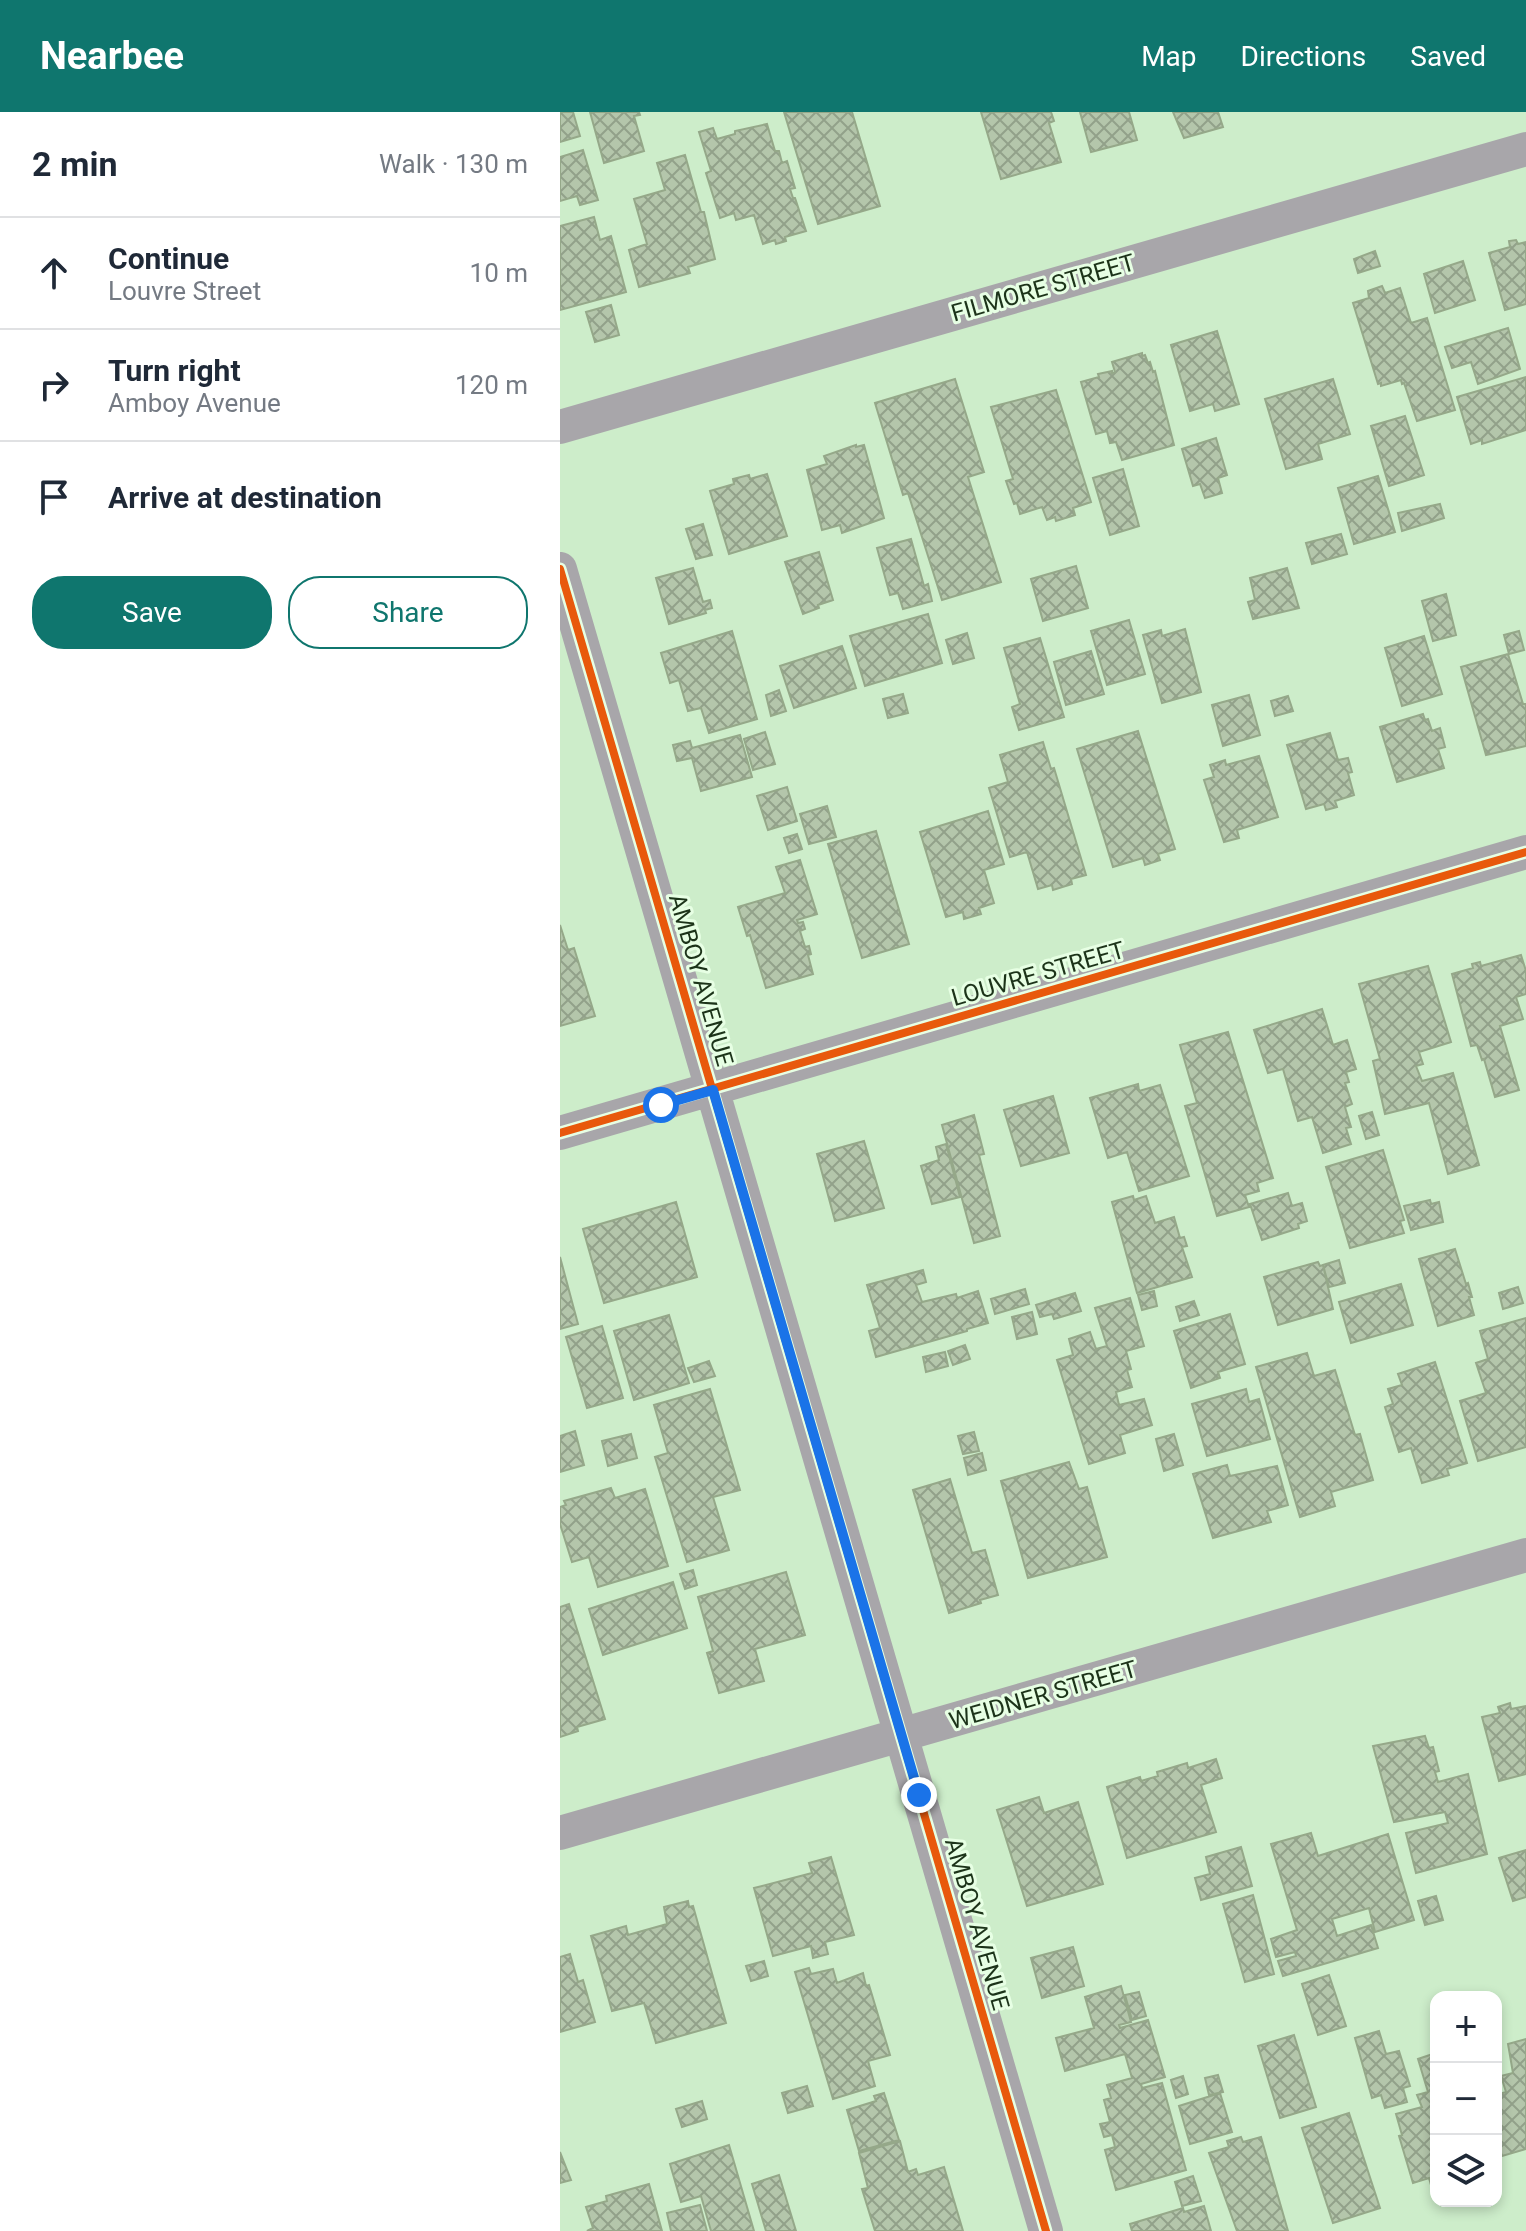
<!DOCTYPE html>
<meta charset="utf-8">
<style>
body{margin:0;font-family:Roboto,sans-serif;background:#f2f2f3;color:#1f2937}
.controls{position:absolute;right:24px;bottom:24px;display:grid;overflow:hidden;border-radius:16px;box-shadow:0 4px 12px #0003}
.controls button{width:72px;height:72px;display:grid;place-items:center;padding:0;border:0;border-bottom:2px solid #e0e1e3;background:#fff;color:#1f2937;font:40px sans-serif}
.stop{position:absolute;width:24px;height:24px;margin:-18px;border:6px solid #1a73e8;border-radius:50%;background:#fff}
.stop.end{background:#1a73e8;border-color:#fff;box-shadow:0 2px 8px #0008}
.list{margin:0;padding:0;list-style:none}
h2{display:flex;justify-content:space-between;align-items:center;height:104px;margin:0;padding:0 32px;font-size:34px}
h2 small{font-size:26px;font-weight:400;color:#747a83}
.list li{display:grid;grid-template-columns:52px 1fr auto;gap:24px;align-items:center;box-sizing:border-box;height:112px;padding:0 32px;border-top:2px solid #e0e1e3}
.list b{display:block;font-size:30px;white-space:nowrap}
.list p{margin:0;font-size:26px;white-space:nowrap;color:#747a83}
.list em{font-size:26px;font-style:normal;color:#747a83}
.actions{display:flex;gap:16px;padding:24px 32px}
.actions a{flex:1;padding:18px 0;border:2px solid #0f766e;border-radius:32px;text-align:center;font-size:28px;color:#0f766e}
.actions .main{background:#0f766e;color:#fff}
.icon{flex:none;width:44px;height:44px;fill:none;stroke:currentColor;stroke-width:2;stroke-linecap:round;stroke-linejoin:round}
.map{position:relative;flex:none;width:966px;height:2119px;overflow:hidden}
header{display:flex;align-items:center;gap:48px;box-sizing:border-box;height:112px;padding:0 40px;background:#0f766e;color:#fff}
header strong{font-size:38px}
nav{display:flex;gap:44px;margin-inline-start:auto;font-size:28px}
main{display:flex}
aside{flex:1;background:#fff}
.map>svg:first-child{display:block}
.building{fill:url(#building-cross-hatch);stroke:#95a889;stroke-width:2}
.lines{fill:none;stroke-linecap:round;stroke-linejoin:round}
.minor{stroke:#a8a6aa;stroke-width:34}
.cycleway-casing{stroke:#e7ffe4;stroke-width:13}
.cycleway{stroke:#e8590c;stroke-width:8}
.route{stroke:#1a73e8;stroke-width:10}
.labels{text-anchor:middle;dominant-baseline:central;stroke-width:6;stroke-linejoin:round;paint-order:stroke}
.street-label{font-size:24px;fill:#1c3319;stroke:#e7ffe4}
</style>
<header>
<strong>Nearbee</strong>
<nav><a>Map</a><a>Directions</a><a>Saved</a></nav>
</header>
<main>
<aside>
<h2>2 min<small>Walk · 130 m</small></h2>
<ul class="list">
<li><svg class="icon" aria-label="ahead" viewBox="0 0 24 24"><path d="M12 20V5M6 11l6-6 6 6"/></svg><div><b>Continue</b><p>Louvre Street</p></div><em>10 m</em></li>
<li><svg class="icon" aria-label="right" viewBox="0 0 24 24"><path d="M7 20v-9h11M14 6l5 5-5 5"/></svg><div><b>Turn right</b><p>Amboy Avenue</p></div><em>120 m</em></li>
<li><svg class="icon" aria-label="arrive" viewBox="0 0 24 24"><path d="M6 21V4h12l-3 4 3 4H6"/></svg><div><b>Arrive at destination</b></div></li>
</ul>
<div class="actions"><a class="main">Save</a><a>Share</a></div>
</aside>
<div class="map">
<svg width="966" height="2119" viewBox="0 0 966 2119">
<defs>
<pattern id="building-cross-hatch" width="8" height="8" patternUnits="userSpaceOnUse" patternTransform="scale(2)"><rect width="8" height="8" fill="#b4c6ab"/><path d="M0 0l8 8M0 8l8-8" fill="none" stroke="#92a18a"/></pattern>
</defs>
<rect width="100%" height="100%" fill="#cdedca"/>
<path class="building" d="M 0,0 L 13,0 L 20,24 L 0,30 Z
M 30,0 L 79,0 L 80,3 L 74,4 L 84,39 L 44,51 Z
M 224,0 L 292,0 L 320,94 L 258,112 Z
M 421,0 L 491,0 L 494,9 L 489,11 L 501,50 L 441,67 Z
M 520,0 L 569,0 L 577,28 L 531,40 Z
M 613,0 L 658,0 L 663,15 L 624,26 Z
M 207,12 L 215,39 L 219,39 L 222,51 L 227,49 L 235,76 L 230,77 L 233,86 L 235,86 L 246,119 L 225,125 L 226,129 L 216,132 L 215,128 L 203,132 L 194,103 L 176,108 L 174,101 L 160,106 L 146,61 L 151,59 L 139,20 L 153,16 L 157,27 L 175,22 L 175,19 Z
M 23,38 L 38,88 L 20,93 L 17,84 L 0,89 L 0,45 Z
M 125,43 L 141,100 L 144,100 L 155,147 L 128,155 L 130,161 L 79,175 L 69,138 L 87,132 L 74,87 L 105,78 L 97,51 Z
M 34,105 L 40,128 L 51,124 L 66,180 L 0,198 L 0,114 Z
M 956,128 L 958,132 L 966,130 L 966,192 L 945,198 L 929,141 L 950,135 L 949,129 Z
M 815,139 L 820,154 L 798,161 L 794,147 Z
M 903,149 L 915,188 L 875,201 L 864,162 Z
M 822,174 L 825,181 L 840,176 L 851,211 L 867,206 L 895,298 L 857,309 L 844,271 L 842,272 L 841,268 L 821,274 L 821,271 L 818,272 L 793,191 L 809,186 L 808,179 Z
M 51,193 L 59,223 L 35,230 L 26,200 Z
M 948,216 L 960,257 L 918,272 L 911,250 L 892,256 L 885,235 Z
M 657,219 L 679,292 L 655,299 L 653,292 L 630,299 L 611,233 Z
M 582,241 L 582,244 L 585,243 L 588,251 L 590,250 L 593,260 L 595,259 L 614,333 L 562,348 L 556,330 L 550,331 L 547,319 L 536,322 L 521,270 L 539,265 L 538,262 L 552,259 L 552,261 L 555,260 L 552,250 Z
M 966,265 L 966,318 L 922,332 L 922,328 L 911,332 L 897,285 Z
M 395,267 L 424,360 L 408,365 L 441,470 L 382,488 L 348,381 L 343,383 L 315,291 Z
M 773,267 L 790,322 L 758,332 L 762,347 L 726,357 L 705,287 Z
M 496,278 L 531,390 L 513,396 L 515,403 L 496,409 L 495,405 L 487,408 L 482,395 L 460,402 L 457,391 L 454,392 L 446,369 L 453,367 L 431,295 Z
M 845,304 L 864,363 L 829,374 L 811,314 Z
M 656,326 L 667,363 L 658,366 L 662,381 L 645,386 L 640,372 L 633,374 L 622,337 Z
M 296,333 L 296,335 L 304,333 L 324,406 L 282,421 L 280,413 L 262,418 L 247,358 L 267,352 L 264,344 Z
M 563,357 L 579,414 L 550,423 L 533,366 Z
M 207,362 L 227,424 L 169,442 L 150,379 L 174,372 L 173,367 L 189,363 L 190,367 Z
M 818,364 L 835,420 L 794,432 L 778,376 Z
M 880,392 L 884,406 L 842,419 L 838,401 Z
M 143,412 L 152,443 L 136,447 L 126,417 Z
M 781,422 L 787,442 L 752,452 L 746,431 Z
M 351,427 L 364,474 L 368,472 L 372,489 L 343,497 L 338,481 L 330,483 L 317,436 Z
M 259,440 L 273,488 L 258,493 L 259,496 L 243,502 L 225,450 Z
M 516,454 L 528,496 L 483,509 L 471,467 Z
M 133,456 L 143,490 L 150,488 L 152,496 L 145,498 L 146,501 L 109,512 L 96,466 Z
M 727,456 L 739,496 L 693,507 L 688,490 L 695,488 L 690,466 Z
M 886,482 L 896,523 L 873,529 L 862,489 Z
M 368,502 L 382,551 L 305,574 L 290,524 Z
M 569,508 L 585,562 L 547,573 L 531,519 Z
M 625,517 L 641,580 L 602,591 L 583,523 L 601,518 L 602,524 Z
M 172,519 L 197,607 L 149,621 L 141,596 L 128,599 L 119,568 L 110,571 L 101,541 Z
M 959,519 L 964,538 L 949,542 L 944,523 Z
M 407,521 L 414,546 L 393,552 L 386,528 Z
M 864,524 L 882,582 L 842,594 L 825,536 Z
M 480,526 L 504,605 L 459,618 L 452,595 L 460,592 L 444,536 Z
M 282,534 L 296,576 L 234,596 L 220,554 Z
M 531,539 L 544,582 L 506,593 L 494,550 Z
M 948,542 L 963,592 L 966,592 L 966,634 L 926,643 L 901,555 Z
M 219,578 L 226,599 L 211,604 L 206,583 Z
M 343,582 L 348,601 L 328,606 L 323,587 Z
M 689,583 L 700,623 L 663,634 L 652,593 Z
M 728,584 L 733,599 L 715,604 L 711,589 Z
M 863,602 L 865,608 L 868,607 L 872,619 L 880,616 L 885,635 L 878,637 L 884,656 L 837,670 L 820,615 Z
M 578,619 L 615,737 L 598,742 L 600,748 L 585,753 L 583,746 L 553,755 L 517,637 Z
M 205,620 L 215,652 L 193,658 L 184,627 Z
M 770,621 L 778,648 L 788,646 L 792,660 L 788,661 L 794,683 L 775,689 L 777,695 L 766,698 L 764,692 L 746,697 L 727,633 Z
M 180,623 L 192,665 L 141,679 L 132,646 L 117,649 L 113,633 L 130,629 L 132,636 Z
M 483,630 L 491,657 L 494,656 L 526,763 L 511,767 L 512,772 L 493,778 L 492,773 L 478,777 L 467,740 L 450,745 L 429,676 L 448,670 L 440,643 Z
M 699,644 L 718,705 L 677,718 L 679,726 L 664,730 L 644,668 L 654,665 L 650,653 L 665,648 L 666,653 Z
M 227,675 L 237,709 L 208,718 L 197,684 Z
M 267,694 L 276,725 L 249,732 L 240,702 Z
M 428,699 L 444,752 L 424,758 L 434,791 L 419,796 L 421,802 L 404,807 L 403,800 L 386,805 L 360,720 Z
M 316,719 L 349,832 L 302,846 L 268,732 Z
M 237,722 L 242,737 L 229,741 L 224,726 Z
M 240,748 L 257,802 L 237,808 L 238,811 L 243,810 L 245,817 L 240,819 L 245,835 L 249,834 L 251,842 L 248,843 L 253,862 L 206,876 L 190,823 L 187,824 L 178,795 L 225,781 L 216,755 Z
M 0,813 L 8,838 L 14,836 L 35,904 L 0,914 Z
M 961,843 L 966,859 L 966,882 L 956,885 L 963,907 L 940,914 L 959,978 L 935,985 L 924,947 L 922,948 L 917,933 L 911,934 L 892,862 L 913,856 L 912,852 L 920,850 L 921,854 Z
M 868,854 L 891,930 L 859,940 L 863,952 L 856,954 L 862,969 L 893,961 L 919,1053 L 888,1062 L 869,991 L 825,1002 L 813,949 L 820,947 L 799,872 Z
M 762,897 L 773,933 L 787,928 L 796,957 L 786,960 L 789,970 L 785,971 L 792,992 L 785,995 L 791,1015 L 786,1016 L 791,1032 L 763,1041 L 752,1005 L 738,1009 L 723,957 L 708,961 L 694,918 Z
M 668,920 L 713,1066 L 697,1071 L 699,1079 L 685,1083 L 689,1095 L 657,1104 L 625,994 L 637,991 L 620,933 Z
M 578,972 L 579,979 L 600,973 L 629,1064 L 579,1079 L 567,1040 L 548,1046 L 530,986 Z
M 493,984 L 509,1041 L 461,1054 L 444,998 Z
M 812,1000 L 819,1023 L 806,1027 L 799,1004 Z
M 414,1003 L 424,1042 L 419,1043 L 440,1124 L 414,1131 L 382,1013 Z
M 304,1029 L 324,1096 L 275,1109 L 257,1042 Z
M 386,1032 L 400,1085 L 372,1092 L 361,1054 L 379,1048 L 376,1035 Z
M 823,1038 L 844,1108 L 840,1109 L 844,1121 L 790,1136 L 766,1055 Z
M 728,1081 L 732,1094 L 742,1091 L 747,1109 L 738,1112 L 739,1116 L 702,1128 L 690,1092 Z
M 573,1084 L 574,1088 L 586,1084 L 595,1111 L 614,1105 L 620,1126 L 624,1125 L 627,1134 L 622,1135 L 632,1165 L 577,1181 L 552,1090 Z
M 870,1088 L 871,1092 L 879,1090 L 883,1110 L 851,1118 L 844,1094 Z
M 116,1090 L 137,1165 L 44,1191 L 23,1117 Z
M 895,1137 L 906,1172 L 908,1171 L 912,1185 L 909,1185 L 914,1203 L 878,1214 L 859,1147 Z
M 0,1145 L 18,1212 L 0,1217 Z
M 779,1148 L 785,1171 L 769,1175 L 763,1153 Z
M 758,1150 L 760,1154 L 763,1153 L 773,1197 L 718,1213 L 704,1165 Z
M 363,1158 L 366,1170 L 356,1173 L 362,1190 L 396,1182 L 397,1186 L 418,1179 L 428,1211 L 407,1217 L 407,1219 L 316,1245 L 309,1219 L 320,1216 L 307,1173 Z
M 841,1172 L 853,1213 L 791,1231 L 779,1190 Z
M 958,1175 L 963,1191 L 943,1197 L 939,1181 Z
M 465,1177 L 469,1192 L 435,1202 L 431,1187 Z
M 594,1179 L 597,1194 L 582,1198 L 578,1183 Z
M 515,1181 L 521,1199 L 494,1207 L 492,1202 L 480,1205 L 476,1193 Z
M 570,1186 L 584,1234 L 566,1239 L 571,1257 L 567,1258 L 572,1275 L 556,1280 L 559,1293 L 584,1287 L 592,1313 L 560,1323 L 565,1341 L 529,1352 L 497,1248 L 513,1243 L 509,1227 L 530,1220 L 536,1237 L 547,1234 L 535,1196 Z
M 634,1189 L 639,1203 L 620,1209 L 616,1195 Z
M 472,1200 L 477,1222 L 457,1227 L 452,1205 Z
M 670,1202 L 685,1252 L 658,1260 L 660,1266 L 631,1276 L 614,1219 Z
M 109,1203 L 129,1271 L 74,1288 L 54,1219 Z
M 966,1206 L 966,1335 L 918,1349 L 900,1289 L 926,1281 L 916,1251 L 928,1247 L 920,1219 Z
M 42,1214 L 63,1286 L 27,1296 L 6,1225 Z
M 405,1233 L 410,1247 L 393,1253 L 388,1239 Z
M 385,1240 L 388,1254 L 366,1260 L 363,1245 Z
M 747,1241 L 754,1264 L 775,1258 L 795,1323 L 800,1322 L 813,1368 L 771,1380 L 775,1394 L 740,1405 L 696,1255 Z
M 149,1249 L 155,1264 L 134,1270 L 128,1256 Z
M 875,1250 L 907,1351 L 887,1357 L 889,1363 L 862,1371 L 851,1336 L 839,1340 L 825,1295 L 833,1292 L 828,1277 L 842,1273 L 838,1262 Z
M 150,1277 L 180,1378 L 153,1385 L 169,1438 L 127,1450 L 95,1345 L 108,1341 L 94,1293 Z
M 686,1277 L 689,1290 L 699,1287 L 710,1327 L 647,1344 L 632,1292 Z
M 15,1319 L 24,1353 L 0,1360 L 0,1324 Z
M 414,1320 L 419,1339 L 403,1342 L 398,1324 Z
M 71,1322 L 77,1346 L 48,1354 L 42,1329 Z
M 614,1322 L 623,1353 L 604,1359 L 596,1327 Z
M 422,1341 L 426,1358 L 408,1363 L 404,1346 Z
M 509,1350 L 519,1377 L 527,1375 L 547,1445 L 468,1466 L 441,1369 Z
M 667,1353 L 670,1364 L 717,1354 L 728,1393 L 707,1399 L 711,1410 L 653,1426 L 633,1362 Z
M 390,1367 L 412,1441 L 425,1438 L 438,1483 L 420,1488 L 421,1491 L 389,1501 L 353,1378 Z
M 51,1376 L 55,1386 L 85,1377 L 108,1454 L 38,1475 L 29,1445 L 12,1450 L 0,1412 L 0,1395 L 6,1393 L 4,1389 Z
M 133,1458 L 137,1473 L 125,1477 L 120,1462 Z
M 226,1460 L 245,1523 L 195,1537 L 204,1569 L 159,1581 L 147,1541 L 153,1539 L 138,1485 Z
M 113,1470 L 127,1516 L 43,1543 L 29,1497 Z
M 9,1492 L 45,1607 L 17,1615 L 18,1619 L 0,1625 L 0,1495 Z
M 950,1591 L 951,1597 L 966,1594 L 966,1662 L 939,1669 L 922,1605 L 940,1601 L 938,1595 Z
M 865,1624 L 869,1636 L 873,1635 L 879,1659 L 875,1660 L 878,1670 L 908,1662 L 927,1742 L 856,1761 L 846,1721 L 888,1711 L 885,1700 L 834,1710 L 813,1634 Z
M 656,1647 L 662,1666 L 641,1673 L 656,1720 L 567,1746 L 547,1675 L 580,1665 L 581,1669 L 598,1664 L 597,1660 L 627,1651 L 628,1656 Z
M 479,1685 L 484,1701 L 518,1690 L 543,1772 L 467,1794 L 437,1698 Z
M 751,1721 L 758,1744 L 828,1722 L 854,1808 L 815,1820 L 809,1796 L 772,1807 L 777,1824 L 811,1813 L 818,1836 L 723,1864 L 718,1849 L 736,1844 L 735,1840 L 716,1845 L 711,1827 L 737,1818 L 711,1732 Z
M 681,1735 L 692,1774 L 641,1788 L 635,1766 L 650,1762 L 646,1745 Z
M 966,1738 L 966,1785 L 953,1789 L 939,1746 Z
M 271,1745 L 294,1823 L 265,1830 L 268,1842 L 253,1846 L 251,1834 L 213,1844 L 194,1776 L 252,1761 L 249,1751 Z
M 693,1783 L 714,1862 L 685,1870 L 663,1792 Z
M 876,1784 L 883,1808 L 865,1813 L 858,1789 Z
M 128,1789 L 129,1795 L 133,1794 L 166,1911 L 96,1931 L 84,1891 L 52,1899 L 31,1824 L 66,1814 L 68,1823 L 107,1812 L 104,1795 Z
M 513,1835 L 524,1874 L 482,1886 L 471,1846 Z
M 10,1842 L 18,1870 L 23,1868 L 35,1910 L 0,1920 L 0,1845 Z
M 204,1849 L 208,1864 L 191,1869 L 186,1854 Z
M 249,1856 L 251,1862 L 273,1857 L 277,1871 L 303,1861 L 306,1874 L 309,1873 L 330,1943 L 308,1949 L 315,1974 L 273,1987 L 235,1860 Z
M 769,1863 L 786,1914 L 758,1923 L 742,1872 Z
M 561,1874 L 571,1910 L 559,1913 L 560,1916 L 588,1908 L 605,1965 L 581,1972 L 582,1976 L 602,1971 L 626,2058 L 556,2078 L 545,2038 L 555,2035 L 552,2023 L 544,2025 L 540,2012 L 550,2010 L 544,1988 L 551,1986 L 547,1973 L 572,1966 L 565,1942 L 505,1959 L 496,1926 L 534,1916 L 525,1885 Z
M 579,1880 L 586,1904 L 572,1908 L 565,1883 Z
M 819,1919 L 826,1942 L 839,1939 L 850,1974 L 843,1976 L 847,1990 L 825,1996 L 821,1983 L 812,1986 L 795,1926 Z
M 734,1923 L 756,1995 L 720,2006 L 698,1934 Z
M 966,1927 L 966,2037 L 942,2044 L 936,2023 L 936,1983 L 946,1980 L 941,1964 L 953,1961 L 948,1932 Z
M 876,1941 L 876,2072 L 871,2073 L 869,2066 L 853,2071 L 839,2024 L 842,2023 L 836,2002 L 862,1995 L 857,1983 L 868,1980 L 858,1947 Z
M 658,1963 L 663,1980 L 649,1983 L 645,1966 Z
M 623,1964 L 628,1982 L 616,1986 L 611,1968 Z
M 247,1974 L 253,1994 L 228,2001 L 222,1981 Z
M 324,1981 L 339,2028 L 299,2039 L 287,1998 L 316,1989 L 314,1984 Z
M 660,1981 L 672,2020 L 630,2032 L 619,1994 Z
M 142,1989 L 147,2007 L 122,2015 L 116,1997 Z
M 789,2001 L 820,2096 L 773,2111 L 742,2016 Z
M 681,2025 L 683,2030 L 701,2025 L 728,2119 L 677,2119 L 649,2041 L 669,2035 L 667,2029 Z
M 340,2029 L 348,2060 L 356,2057 L 358,2063 L 384,2055 L 403,2119 L 315,2119 L 302,2077 L 308,2076 L 299,2041 Z
M 169,2033 L 194,2119 L 151,2119 L 141,2084 L 121,2090 L 110,2052 Z
M 0,2040 L 11,2068 L 0,2071 Z
M 219,2063 L 236,2119 L 206,2119 L 192,2072 Z
M 633,2064 L 641,2089 L 622,2094 L 615,2070 Z
M 89,2072 L 102,2119 L 27,2119 L 33,2116 L 26,2095 L 47,2089 L 46,2084 Z
M 140,2093 L 147,2119 L 111,2119 L 107,2101 Z
M 644,2094 L 651,2119 L 572,2119 L 570,2112 L 623,2096 L 624,2100 Z"/>
<g class="lines">
<path class="minor" d="M 0,315 L 966,37
M 0,457 L 486,2119
M 0,1021 L 966,740
M 0,1721 L 966,1443"/>
<defs>
<path id="cycleway" d="M 0,457 L 486,2119
M 0,1021 L 966,740"/>
</defs>
<use href="#cycleway" class="cycleway-casing"/>
<use href="#cycleway" class="cycleway"/>
</g>
<g class="lines">
<path class="route" d="M 101,993 L 153,978 L 359,1683"/>
</g>
<g class="labels">
<g class="street-label">
<text transform="translate(483 176) rotate(-16)">FILMORE STREET</text>
<text transform="translate(478 862) rotate(-16)">LOUVRE STREET</text>
<text transform="translate(141 868) rotate(74)">AMBOY AVENUE</text>
<text transform="translate(483 1583) rotate(-16)">WEIDNER STREET</text>
<text transform="translate(417 1812) rotate(74)">AMBOY AVENUE</text>
</g>
</g>
</svg>
<div class="controls">
<button>+</button>
<button>−</button>
<button><svg class="icon" aria-label="layers" viewBox="0 0 24 24"><path d="M12 4l9 5-9 5-9-5zM3 14l9 5 9-5"/></svg></button>
</div>
<div class="stop" style="left:101px;top:993px"></div>
<div class="stop end" style="left:359px;top:1683px"></div>
</div>
</main>
